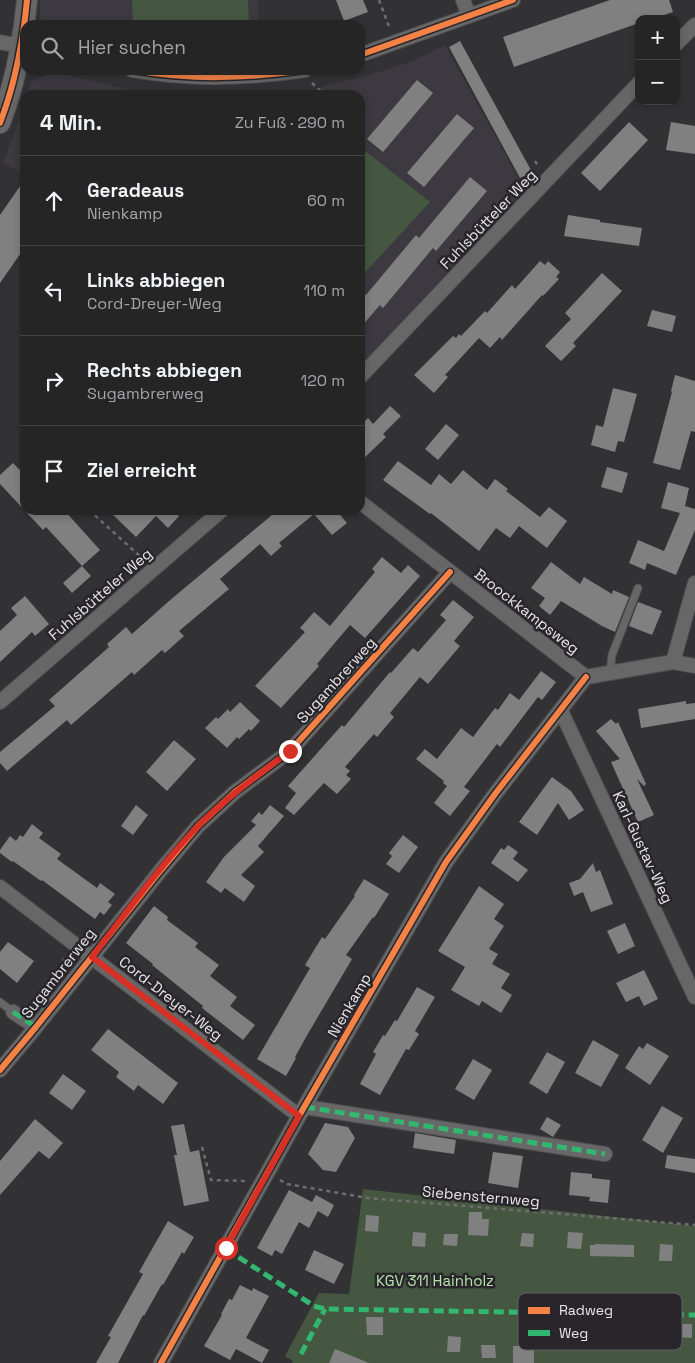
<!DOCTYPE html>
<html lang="de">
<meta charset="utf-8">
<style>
body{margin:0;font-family:"Space Grotesk",sans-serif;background:#2e2d2e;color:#f1f3f6}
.controls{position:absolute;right:15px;top:15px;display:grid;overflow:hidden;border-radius:10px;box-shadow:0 2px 8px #0003}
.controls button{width:45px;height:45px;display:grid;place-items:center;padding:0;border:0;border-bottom:1px solid #424243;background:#262526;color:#f1f3f6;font:25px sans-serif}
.stop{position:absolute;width:15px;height:15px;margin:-11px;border:4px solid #d93025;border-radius:50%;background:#fff}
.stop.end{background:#d93025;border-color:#fff;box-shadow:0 1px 5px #0008}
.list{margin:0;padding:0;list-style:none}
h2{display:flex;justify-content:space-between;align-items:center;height:65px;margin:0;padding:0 20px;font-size:21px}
h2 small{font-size:16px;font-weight:400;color:#a4a5a7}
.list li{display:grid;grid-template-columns:32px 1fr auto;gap:15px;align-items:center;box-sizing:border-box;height:90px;padding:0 20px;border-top:1px solid #424243}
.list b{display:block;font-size:19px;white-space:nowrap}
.list p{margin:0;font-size:16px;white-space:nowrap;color:#a4a5a7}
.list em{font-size:16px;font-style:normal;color:#a4a5a7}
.icon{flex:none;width:28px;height:28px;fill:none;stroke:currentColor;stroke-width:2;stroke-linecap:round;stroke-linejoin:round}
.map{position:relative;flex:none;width:695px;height:1363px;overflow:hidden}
.search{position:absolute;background:#262526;box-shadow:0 2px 8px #0003;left:20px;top:20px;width:345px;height:55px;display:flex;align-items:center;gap:12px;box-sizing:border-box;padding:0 18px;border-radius:15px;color:#a4a5a7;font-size:19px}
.panel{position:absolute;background:#262526;box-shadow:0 2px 8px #0003;left:20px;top:90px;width:345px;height:425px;border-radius:15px}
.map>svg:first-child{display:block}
.built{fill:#3c3940}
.green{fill:#455741}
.building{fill:#808081}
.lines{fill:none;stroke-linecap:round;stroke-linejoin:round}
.service-casing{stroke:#4f4e50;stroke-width:9}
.minor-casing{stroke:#4f4e50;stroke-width:16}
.secondary-casing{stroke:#4f4e50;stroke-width:22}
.path{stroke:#6e6e6f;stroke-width:2.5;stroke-dasharray:4 4;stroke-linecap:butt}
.service{stroke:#676768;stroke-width:7}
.minor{stroke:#676768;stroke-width:14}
.secondary{stroke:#676768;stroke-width:20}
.quiet{stroke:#33b770;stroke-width:5;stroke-dasharray:10 5;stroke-linecap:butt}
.cycleway-casing{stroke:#28262a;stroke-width:9}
.cycleway{stroke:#f48246;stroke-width:6}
.route{stroke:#d93025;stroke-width:6}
.labels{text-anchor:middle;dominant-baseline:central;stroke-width:5;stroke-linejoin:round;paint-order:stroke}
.street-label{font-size:15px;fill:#e6e5e7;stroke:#28262a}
.park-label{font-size:15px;fill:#b4e3a9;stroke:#28262a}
.key{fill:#28262a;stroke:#615f63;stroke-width:1}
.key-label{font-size:14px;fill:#e6e5e7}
</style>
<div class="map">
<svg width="695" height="1363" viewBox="0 0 695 1363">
<rect width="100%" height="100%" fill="#323133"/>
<path class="built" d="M 40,0 L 258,0 L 259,25 L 43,25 L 40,18 Z
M 445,45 L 525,190 L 360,366 L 360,95 L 277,95 L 311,91 L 315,94 L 323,86 L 376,73 L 410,62 Z
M 54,72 L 148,94 L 155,95 L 27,95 L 31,81 Z
M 25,104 L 25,175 L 3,163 Z"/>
<path class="green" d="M 132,0 L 248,0 L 249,25 L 133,25 Z
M 360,147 L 430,202 L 360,278 Z
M 363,1189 L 695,1226 L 695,1363 L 292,1363 L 293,1361 L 285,1356 L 319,1293 L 349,1294 Z"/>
<path class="building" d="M 336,0 L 363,0 L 368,12 L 344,21 Z
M 610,0 L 669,0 L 673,12 L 652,19 L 639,19 L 639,23 L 514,67 L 503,37 Z
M 460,41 L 532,172 L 520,178 L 449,47 Z
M 417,80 L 433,93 L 383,152 L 367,139 Z
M 457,114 L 474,128 L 424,187 L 407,173 Z
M 629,122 L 648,140 L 600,191 L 581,173 Z
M 671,122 L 695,126 L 695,154 L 666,150 Z
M 470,177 L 487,191 L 436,251 L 433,248 L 383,308 L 380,305 L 360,328 L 360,290 L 366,295 L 416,235 L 419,238 Z
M 25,179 L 25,247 L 0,283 L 0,215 Z
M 568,215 L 600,220 L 600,222 L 642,228 L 639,246 L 564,236 Z
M 540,261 L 545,265 L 548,261 L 560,272 L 556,277 L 559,279 L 543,296 L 542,295 L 502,340 L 500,337 L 490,348 L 479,338 L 445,375 L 448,377 L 434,393 L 414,375 L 453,336 L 456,338 L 459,334 L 461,336 L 485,311 L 487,313 L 512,285 L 515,289 Z
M 602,273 L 622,291 L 573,343 L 576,346 L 561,361 L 545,346 L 571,319 L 565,313 Z
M 652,310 L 676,316 L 672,332 L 647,326 Z
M 675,375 L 695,381 L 695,432 L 691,431 L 680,470 L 653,463 L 672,392 L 671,391 Z
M 613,388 L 637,394 L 624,442 L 618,441 L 615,452 L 591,445 L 596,425 L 603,427 Z
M 390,406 L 401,416 L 383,434 L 386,437 L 360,462 L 360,426 L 368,418 L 373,424 Z
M 446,424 L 459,435 L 438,460 L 425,449 Z
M 398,461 L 431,485 L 439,474 L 451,484 L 463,470 L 487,490 L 495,479 L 508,489 L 506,491 L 540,517 L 549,507 L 567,521 L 547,548 L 519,526 L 510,538 L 496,528 L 479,551 L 431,513 L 430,514 L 383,480 Z
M 13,463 L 25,475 L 25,510 L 64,510 L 100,550 L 82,566 L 46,527 L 43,530 L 0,484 L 0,475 Z
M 607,467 L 628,473 L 622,493 L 601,487 Z
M 668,482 L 689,488 L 685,506 L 695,509 L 695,530 L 676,575 L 647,563 L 645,570 L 629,563 L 638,540 L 664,551 L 680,513 L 661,508 Z
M 108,510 L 173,510 L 179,516 L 168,528 L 156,516 L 136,537 Z
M 278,510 L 336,510 L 347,523 L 332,535 L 314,514 L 279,543 L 282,546 L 271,556 L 260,544 L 220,579 L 229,589 L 179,631 L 184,636 L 165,653 L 162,650 L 134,675 L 132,672 L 71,725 L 67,720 L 7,771 L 0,763 L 0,752 L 55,706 L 49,700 L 109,647 L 107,644 L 126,627 L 132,634 L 169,601 Z
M 382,557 L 401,573 L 408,565 L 420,576 L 365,638 L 350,625 L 317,664 L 319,666 L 281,708 L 255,686 L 305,632 L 300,628 L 314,612 L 330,626 L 375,572 L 372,569 Z
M 551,562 L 580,584 L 584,577 L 612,594 L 613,590 L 629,597 L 615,632 L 602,626 L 561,601 L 550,615 L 539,606 L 545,598 L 531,588 Z
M 82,566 L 91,576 L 72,593 L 63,583 Z
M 25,596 L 49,624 L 35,636 L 32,632 L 0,662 L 0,631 L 17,615 L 11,608 Z
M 453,600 L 474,617 L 454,641 L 460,646 L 428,684 L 420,677 L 390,713 L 394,717 L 377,737 L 374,734 L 345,767 L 350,771 L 346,775 L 351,779 L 337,794 L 324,783 L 294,815 L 285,808 L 296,793 L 288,786 L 342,725 L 344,727 L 390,672 L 391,673 L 413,648 L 418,652 L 446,620 L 440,615 Z
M 638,602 L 662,611 L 652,635 L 629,626 Z
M 541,671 L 556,682 L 542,700 L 538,697 L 500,747 L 497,744 L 464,787 L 470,791 L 450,816 L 434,803 L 447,786 L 443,783 L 444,781 L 416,759 L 425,749 L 437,759 L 461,728 L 473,737 L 495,708 L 498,710 L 510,693 L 519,700 Z
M 686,701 L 686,704 L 695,703 L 695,719 L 641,728 L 638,709 Z
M 240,702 L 260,721 L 251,731 L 249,729 L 239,739 L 237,737 L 227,748 L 205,728 L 216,717 L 218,719 L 228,709 L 230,712 Z
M 611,719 L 616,724 L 618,722 L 646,784 L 644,786 L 637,779 L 654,815 L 638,822 L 611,762 L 620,759 L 596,731 Z
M 174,740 L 196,759 L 167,791 L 146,772 Z
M 552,777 L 571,791 L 584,810 L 569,820 L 558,803 L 537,835 L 519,822 Z
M 136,805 L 148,815 L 133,835 L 121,826 Z
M 270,805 L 284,816 L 258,846 L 264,852 L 241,875 L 255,886 L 244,902 L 225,888 L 221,893 L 206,882 L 224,857 L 256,825 L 251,821 L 259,812 L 262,815 Z
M 32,824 L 43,833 L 39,838 L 61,854 L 57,859 L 97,888 L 100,883 L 115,894 L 108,902 L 112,905 L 104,915 L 100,912 L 95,919 L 42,880 L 41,881 L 13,861 L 12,862 L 0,853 L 0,850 L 10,836 L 16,841 L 20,835 L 23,837 Z
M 403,835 L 418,847 L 399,873 L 386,864 L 392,856 L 389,853 Z
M 508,845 L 518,852 L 513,859 L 528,870 L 518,882 L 491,863 L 501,848 L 504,850 Z
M 593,863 L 596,872 L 600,870 L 613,904 L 591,912 L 583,892 L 574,896 L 569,883 L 580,879 Z
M 364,879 L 389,894 L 374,918 L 373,917 L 346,955 L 352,959 L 306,1037 L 295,1057 L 296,1058 L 286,1076 L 257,1059 L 310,968 L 305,965 L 322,937 L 325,939 L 355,896 L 354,895 Z
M 479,886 L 504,904 L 494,919 L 504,926 L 489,949 L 498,954 L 492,964 L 510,974 L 501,988 L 512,995 L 501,1013 L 482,1001 L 479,1006 L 451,990 L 465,967 L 438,951 Z
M 154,906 L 168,917 L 167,920 L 198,943 L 195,947 L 219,965 L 210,976 L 237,997 L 230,1006 L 255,1025 L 243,1040 L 202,1008 L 203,1006 L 152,965 L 153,964 L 126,943 Z
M 625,923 L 635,946 L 618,954 L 607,931 Z
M 8,942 L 34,961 L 17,983 L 0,969 L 0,952 Z
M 644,970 L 658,999 L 644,1006 L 639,996 L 626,1002 L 616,983 Z
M 417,987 L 435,997 L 415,1031 L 419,1034 L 409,1050 L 406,1049 L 380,1095 L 360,1084 L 376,1054 L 373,1052 L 383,1035 L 385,1036 L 395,1020 L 397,1021 Z
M 108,1029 L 178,1083 L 163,1104 L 138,1085 L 134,1091 L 116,1077 L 119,1072 L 91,1050 Z
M 593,1040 L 619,1055 L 601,1087 L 575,1073 Z
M 647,1043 L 669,1056 L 650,1085 L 625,1068 L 639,1046 L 643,1049 Z
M 547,1052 L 565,1062 L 547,1094 L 529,1083 Z
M 473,1059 L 492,1070 L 474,1100 L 455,1089 Z
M 63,1074 L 86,1091 L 72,1110 L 49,1093 Z
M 662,1106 L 683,1118 L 663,1153 L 642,1140 Z
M 547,1117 L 561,1125 L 553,1137 L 540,1129 Z
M 35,1119 L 63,1143 L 49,1159 L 39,1151 L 0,1195 L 0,1161 Z
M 325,1123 L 348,1127 L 355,1138 L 336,1172 L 323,1170 L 308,1154 Z
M 184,1124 L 190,1152 L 199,1150 L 209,1201 L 184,1206 L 174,1155 L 177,1155 L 171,1126 Z
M 415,1133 L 456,1140 L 454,1154 L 413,1148 Z
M 493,1152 L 523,1156 L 518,1188 L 488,1183 Z
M 667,1155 L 695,1159 L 695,1173 L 665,1168 Z
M 571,1172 L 592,1174 L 592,1178 L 610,1180 L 608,1203 L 589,1201 L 590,1197 L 569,1195 Z
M 289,1190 L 312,1202 L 316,1195 L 334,1205 L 328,1217 L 318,1211 L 309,1228 L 299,1222 L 282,1254 L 275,1250 L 272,1256 L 257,1248 Z
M 469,1212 L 482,1212 L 482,1219 L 489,1219 L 488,1236 L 468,1235 Z
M 366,1215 L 379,1216 L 378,1232 L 365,1231 Z
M 168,1221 L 194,1237 L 184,1254 L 182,1252 L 163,1285 L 162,1284 L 144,1316 L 143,1315 L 118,1363 L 96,1363 L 111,1337 L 108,1336 L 143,1274 L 139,1272 Z
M 413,1232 L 426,1233 L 425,1247 L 412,1246 Z
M 568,1232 L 583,1233 L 581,1249 L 567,1248 Z
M 522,1233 L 534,1234 L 533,1247 L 520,1246 Z
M 444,1234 L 458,1234 L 457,1246 L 443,1245 Z
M 595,1244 L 634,1245 L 634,1257 L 590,1256 L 590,1245 L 595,1245 Z
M 660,1244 L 673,1245 L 672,1261 L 659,1261 Z
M 314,1250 L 344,1264 L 334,1284 L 305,1270 Z
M 240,1285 L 252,1291 L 253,1288 L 269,1296 L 246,1338 L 269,1350 L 262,1363 L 236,1349 L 230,1360 L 204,1346 L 222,1315 L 221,1314 L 229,1299 L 232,1300 Z
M 366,1317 L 383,1317 L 383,1335 L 367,1335 Z
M 680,1324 L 692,1324 L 692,1338 L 679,1337 Z
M 448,1336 L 461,1337 L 460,1352 L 447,1352 Z
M 481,1345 L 495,1345 L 496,1358 L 482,1358 Z
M 513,1346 L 534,1346 L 534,1363 L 513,1363 Z
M 335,1349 L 369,1363 L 329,1363 Z"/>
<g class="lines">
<defs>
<path id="service" d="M 610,673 L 612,655 L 638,588
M 0,1002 L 13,1012"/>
<path id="minor" d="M 463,0 L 469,16
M 0,42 L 25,47
M 676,44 L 695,25
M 360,55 L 513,0
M 132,70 C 192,80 245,79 305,70
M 360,377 L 639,83
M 360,502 L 586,677 L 673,662 L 695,666
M 673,662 L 695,583
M 0,702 L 222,510
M 561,711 L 695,997
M 0,887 L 299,1116
M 13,1012 L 36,1027
M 0,1070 L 36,1027 L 161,870 L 198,826 L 235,792 L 290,751 L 450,572
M 305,1107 L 605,1154
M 161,1363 L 299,1116 L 446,862 L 495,794 L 586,677"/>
<path id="secondary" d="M 0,123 C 15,84 23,42 27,0"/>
</defs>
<use href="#service" class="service-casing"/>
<use href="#minor" class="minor-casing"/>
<use href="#secondary" class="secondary-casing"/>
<path class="path" d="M 379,0 L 390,29
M 312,83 L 325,95
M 148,95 L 149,87
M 535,161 L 539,168
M 89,510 L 143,559
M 62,960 L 71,959
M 202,1147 L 211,1180 L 246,1181
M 280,1180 L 287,1184 L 368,1198 L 695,1225"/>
<use href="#service" class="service"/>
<use href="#minor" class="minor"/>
<use href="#secondary" class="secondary"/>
<path class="quiet" d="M 13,1012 L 36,1027
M 305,1107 L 605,1154
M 226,1249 L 314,1306 L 325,1309 L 695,1315
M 301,1354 L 325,1309"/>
<defs>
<path id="cycleway" d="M 360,55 L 513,0
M 132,70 C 192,80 245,79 305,70
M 0,123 C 15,84 23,42 27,0
M 0,1070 L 36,1027 L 161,870 L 198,826 L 235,792 L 290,751 L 450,572
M 161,1363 L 299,1116 L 446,862 L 495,794 L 586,677"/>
</defs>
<use href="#cycleway" class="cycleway-casing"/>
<use href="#cycleway" class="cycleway"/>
</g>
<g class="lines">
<path class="route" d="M 226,1248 L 299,1116 L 92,957 C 126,913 159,867 198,826 C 226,798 258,775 290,751"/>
</g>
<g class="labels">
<g class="street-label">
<text transform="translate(488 219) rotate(-46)">Fuhlsbütteler Weg</text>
<text transform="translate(100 594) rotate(-41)">Fuhlsbütteler Weg</text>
<text transform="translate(527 611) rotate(38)">Broockkampsweg</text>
<text transform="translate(336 680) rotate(-48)">Sugambrerweg</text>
<text transform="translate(643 847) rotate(65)">Karl-Gustav-Weg</text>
<text transform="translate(58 973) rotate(-52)">Sugambrerweg</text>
<text transform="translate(171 998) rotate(38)">Cord-Dreyer-Weg</text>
<text transform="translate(349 1005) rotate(-60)">Nienkamp</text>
<text transform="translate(481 1196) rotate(5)">Siebensternweg</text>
</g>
<g class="park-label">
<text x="435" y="1280">KGV 311 Hainholz</text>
</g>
</g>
<rect x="518" y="1293" width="164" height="57" rx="8" class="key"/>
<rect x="528" y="1307" width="22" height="7" fill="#f48246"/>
<rect x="528" y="1330" width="22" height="6" fill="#33b770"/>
<g class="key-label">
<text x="559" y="1315">Radweg</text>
<text x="559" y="1338">Weg</text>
</g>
</svg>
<div class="controls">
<button>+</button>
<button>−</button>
</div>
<div class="stop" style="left:226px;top:1248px"></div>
<div class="stop end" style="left:290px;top:751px"></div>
<div class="search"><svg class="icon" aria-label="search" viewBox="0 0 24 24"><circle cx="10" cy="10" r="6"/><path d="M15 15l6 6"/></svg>Hier suchen</div>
<section class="panel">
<h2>4 Min.<small>Zu Fuß · 290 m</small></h2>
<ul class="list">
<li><svg class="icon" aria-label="ahead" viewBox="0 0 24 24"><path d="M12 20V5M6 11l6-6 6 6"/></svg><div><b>Geradeaus</b><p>Nienkamp</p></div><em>60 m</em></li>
<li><svg class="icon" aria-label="left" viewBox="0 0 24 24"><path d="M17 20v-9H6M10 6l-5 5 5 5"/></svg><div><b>Links abbiegen</b><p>Cord-Dreyer-Weg</p></div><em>110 m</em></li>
<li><svg class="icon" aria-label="right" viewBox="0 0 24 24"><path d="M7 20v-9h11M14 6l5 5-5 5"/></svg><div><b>Rechts abbiegen</b><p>Sugambrerweg</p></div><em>120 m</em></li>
<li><svg class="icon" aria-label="arrive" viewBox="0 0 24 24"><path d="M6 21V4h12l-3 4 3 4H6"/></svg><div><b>Ziel erreicht</b></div></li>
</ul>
</section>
</div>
